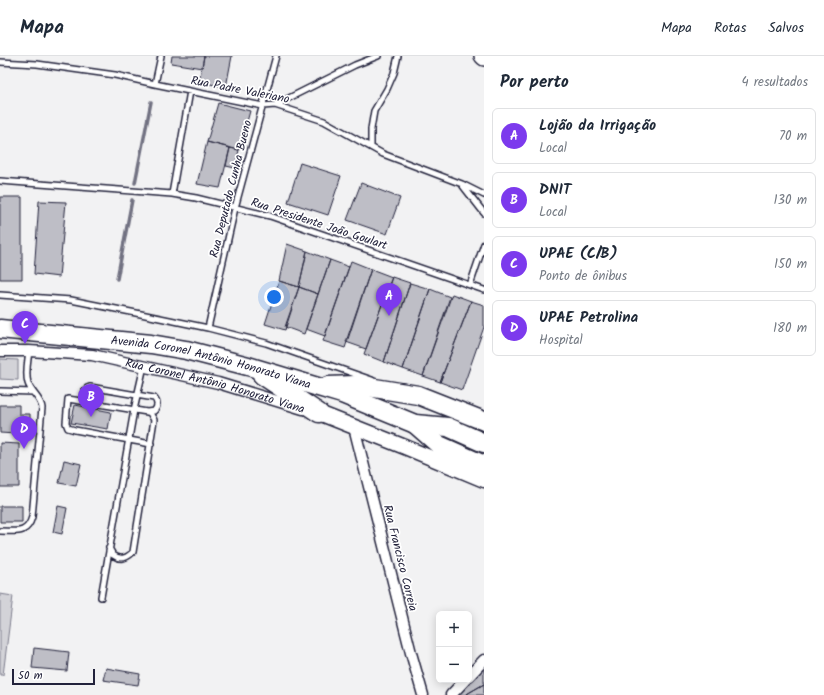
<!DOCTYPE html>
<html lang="pt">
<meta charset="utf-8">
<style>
body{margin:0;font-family:Kalam,sans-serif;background:#f6f6f7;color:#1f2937}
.controls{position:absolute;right:12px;bottom:12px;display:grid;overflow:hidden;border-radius:6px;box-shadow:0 2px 10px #0003}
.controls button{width:36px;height:36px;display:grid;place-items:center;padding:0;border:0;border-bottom:1px solid #e0e1e3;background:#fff;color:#1f2937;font:20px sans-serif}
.scale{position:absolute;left:12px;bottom:10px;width:83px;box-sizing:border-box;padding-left:4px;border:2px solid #22223b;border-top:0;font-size:11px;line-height:14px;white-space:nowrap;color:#22223b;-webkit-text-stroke:3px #fff;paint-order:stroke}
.you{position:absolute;left:274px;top:241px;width:14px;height:14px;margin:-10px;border:3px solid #fff;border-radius:50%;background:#1a73e8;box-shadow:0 0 0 6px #1a73e833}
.badge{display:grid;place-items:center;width:26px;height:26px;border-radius:50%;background:#7c3aed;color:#fff;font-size:13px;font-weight:700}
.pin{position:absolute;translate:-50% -33px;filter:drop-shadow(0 1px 2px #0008)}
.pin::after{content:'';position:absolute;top:21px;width:14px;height:12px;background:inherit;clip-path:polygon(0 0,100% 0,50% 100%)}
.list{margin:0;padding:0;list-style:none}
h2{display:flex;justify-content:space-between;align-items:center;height:52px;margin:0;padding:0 16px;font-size:17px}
h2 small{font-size:13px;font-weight:400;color:#747a83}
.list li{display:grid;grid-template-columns:26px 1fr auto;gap:12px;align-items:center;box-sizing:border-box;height:56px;margin:0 8px 8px;padding:0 8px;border:1px solid #e0e1e3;border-radius:6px}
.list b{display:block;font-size:15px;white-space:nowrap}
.list p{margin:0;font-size:13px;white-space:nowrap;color:#747a83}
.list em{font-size:13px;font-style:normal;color:#747a83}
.map{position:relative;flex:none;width:484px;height:639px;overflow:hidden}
header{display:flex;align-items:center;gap:24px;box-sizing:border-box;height:56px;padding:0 20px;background:#fff;border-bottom:1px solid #e0e1e3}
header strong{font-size:19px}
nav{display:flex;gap:22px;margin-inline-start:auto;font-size:14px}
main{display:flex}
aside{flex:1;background:#fff}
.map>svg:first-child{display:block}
.green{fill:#d3d3d8;stroke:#7a7a8a}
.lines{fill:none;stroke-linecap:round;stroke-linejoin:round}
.stream{stroke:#727282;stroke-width:3.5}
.building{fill:#bebec6;stroke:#22223b}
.lane-casing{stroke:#22223b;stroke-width:8}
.street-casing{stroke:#22223b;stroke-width:13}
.secondary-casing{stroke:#22223b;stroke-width:17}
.primary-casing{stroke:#22223b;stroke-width:18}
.highway-casing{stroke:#22223b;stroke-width:21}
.lane{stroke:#fff;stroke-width:5}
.street{stroke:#fff;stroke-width:10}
.secondary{stroke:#fff;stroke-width:14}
.primary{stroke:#fff;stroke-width:15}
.highway{stroke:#fff;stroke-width:18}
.labels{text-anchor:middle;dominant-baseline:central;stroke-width:3.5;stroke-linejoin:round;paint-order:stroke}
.street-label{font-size:12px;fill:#22223b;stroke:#fff}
</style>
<header>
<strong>Mapa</strong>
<nav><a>Mapa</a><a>Rotas</a><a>Salvos</a></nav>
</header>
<main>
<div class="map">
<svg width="484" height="639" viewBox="0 0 484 639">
<rect width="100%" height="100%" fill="#f2f2f3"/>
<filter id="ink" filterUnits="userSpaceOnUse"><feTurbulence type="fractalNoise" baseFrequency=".025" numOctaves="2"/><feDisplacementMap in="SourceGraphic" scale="8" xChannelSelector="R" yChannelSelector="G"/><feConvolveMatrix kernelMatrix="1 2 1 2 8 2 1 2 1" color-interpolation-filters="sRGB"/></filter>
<g filter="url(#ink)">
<path class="green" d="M 0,303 L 18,304 L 18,324 L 0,323 Z
M 0,538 L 13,540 L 3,619 L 0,619 Z"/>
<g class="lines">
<path class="stream" d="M 135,127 L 151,46
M 117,223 L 132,144"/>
</g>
<path class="building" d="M 172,0 L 204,0 L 202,12 L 171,7 Z
M 204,0 L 232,0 L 226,31 L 199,26 Z
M 218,47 L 250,55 L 239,94 L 207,86 Z
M 207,86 L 230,92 L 220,132 L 197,128 Z
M 230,92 L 239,94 L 235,112 L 226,110 Z
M 300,107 L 341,120 L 328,159 L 288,146 Z
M 361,127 L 400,142 L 387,178 L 347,164 Z
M 0,141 L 22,141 L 22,223 L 0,223 Z
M 39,145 L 66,146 L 59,221 L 34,218 Z
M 287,188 L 307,195 L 299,231 L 279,225 Z
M 307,195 L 330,204 L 318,238 L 299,231 Z
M 330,204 L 349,211 L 325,280 L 306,273 Z
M 351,205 L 371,213 L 345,292 L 323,285 Z
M 371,213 L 392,221 L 366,293 L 346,286 Z
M 392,221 L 410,227 L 384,306 L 364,298 Z
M 279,225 L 299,231 L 285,274 L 265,268 Z
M 410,227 L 430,233 L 403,313 L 384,306 Z
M 299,231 L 318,238 L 304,278 L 285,271 Z
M 430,233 L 450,241 L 423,320 L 403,313 Z
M 452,238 L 471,245 L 440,326 L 423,320 Z
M 471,245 L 484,249 L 484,271 L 462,334 L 440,326 Z
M 0,349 L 19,349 L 19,358 L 30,358 L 30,381 L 16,381 L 16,378 L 0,377 Z
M 75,349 L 111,356 L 108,373 L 71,367 Z
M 0,387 L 19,388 L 19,431 L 0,431 Z
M 64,404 L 81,408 L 76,430 L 59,427 Z
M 0,450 L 22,450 L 22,466 L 0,466 Z
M 58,450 L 67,452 L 62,478 L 53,476 Z
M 34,592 L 69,596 L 67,615 L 32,612 Z
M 484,608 L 484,628 L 465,639 L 455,639 Z
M 106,612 L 140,618 L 138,629 L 103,624 Z
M 484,628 L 484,639 L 465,639 Z"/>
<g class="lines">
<defs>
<path id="lane" d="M 0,6 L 37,8 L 115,19 L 155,28 L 263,50 L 275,49 L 324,65 L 383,98 L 462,128 L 484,139
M 155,28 L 161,0
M 275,49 L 355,9 L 378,0
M 371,91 L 371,73 L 374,55 L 387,33 L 394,17 L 398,0
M 0,125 L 172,138 L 196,142 L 270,160 L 484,234
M 463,130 L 484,157
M 172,138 L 190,35
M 470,229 L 484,188
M 0,239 L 71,244 L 136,257 L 208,272 L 266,287 L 372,324
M 208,272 L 235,152 L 276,0
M 0,335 L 33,336
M 87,346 L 68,343 L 66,367 L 68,372 L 75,374 L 151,388
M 0,475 C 16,475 27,479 32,461 L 42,352 C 41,342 31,337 28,327 C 25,317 28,305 29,295
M 109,492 L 113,499 C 121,505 127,502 133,496 L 154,364 L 150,357 L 147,356 L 87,346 C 81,341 82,333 90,331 L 154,342 C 158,346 158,351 154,355 L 147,356
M 101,541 L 134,354 L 144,310"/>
<g id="street">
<path id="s1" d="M 0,295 L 29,295 L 92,299 L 218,327 L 303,353"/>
<path d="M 354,371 L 411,597 L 423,639"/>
<path d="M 469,620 L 484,604"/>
<path d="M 451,639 L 465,624"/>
</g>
<path id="secondary" d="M 319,357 L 405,391 L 484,424"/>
<path id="primary" d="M 482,0 L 484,2"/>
<g id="highway">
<path id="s2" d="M 0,273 L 151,288 L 186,294 L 248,310 L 318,331 L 342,338 L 415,368 L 448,371 L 484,387"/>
<path d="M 262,319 L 319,357"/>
<path d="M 328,330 L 356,329 L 418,339 L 484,365"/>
<path d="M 415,368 L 439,389 L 484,409"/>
</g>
</defs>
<use href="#lane" class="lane-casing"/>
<use href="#street" class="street-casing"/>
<use href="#secondary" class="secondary-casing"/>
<use href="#primary" class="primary-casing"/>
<use href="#highway" class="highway-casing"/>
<use href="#lane" class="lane"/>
<use href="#street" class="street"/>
<use href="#secondary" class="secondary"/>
<use href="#primary" class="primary"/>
<use href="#highway" class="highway"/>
</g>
</g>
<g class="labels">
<g class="street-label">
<text transform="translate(240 34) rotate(11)">Rua Padre Valeriano</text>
<text transform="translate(231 133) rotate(-76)">Rua Deputado Cunha Bueno</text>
<text transform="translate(319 168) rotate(18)">Rua Presidente João Goulart</text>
<text stroke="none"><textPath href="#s2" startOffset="214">Avenida Coronel Antônio Honorato Viana</textPath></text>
<text stroke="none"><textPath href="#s1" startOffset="219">Rua Coronel Antônio Honorato Viana</textPath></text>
<text transform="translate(400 502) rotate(76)">Rua Francisco Correia</text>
</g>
</g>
</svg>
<div class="controls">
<button>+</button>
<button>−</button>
</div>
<div class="scale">50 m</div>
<div class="you"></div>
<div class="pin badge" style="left:389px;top:260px">A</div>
<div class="pin badge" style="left:91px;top:361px">B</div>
<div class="pin badge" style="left:25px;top:288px">C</div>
<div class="pin badge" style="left:24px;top:393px">D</div>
</div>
<aside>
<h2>Por perto<small>4 resultados</small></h2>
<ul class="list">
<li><span class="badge">A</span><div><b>Lojão da Irrigação</b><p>Local</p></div><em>70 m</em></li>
<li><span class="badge">B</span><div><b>DNIT</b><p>Local</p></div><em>130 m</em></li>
<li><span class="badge">C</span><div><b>UPAE (C/B)</b><p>Ponto de ônibus</p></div><em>150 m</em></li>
<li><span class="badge">D</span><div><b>UPAE Petrolina</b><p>Hospital</p></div><em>180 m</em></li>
</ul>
</aside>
</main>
